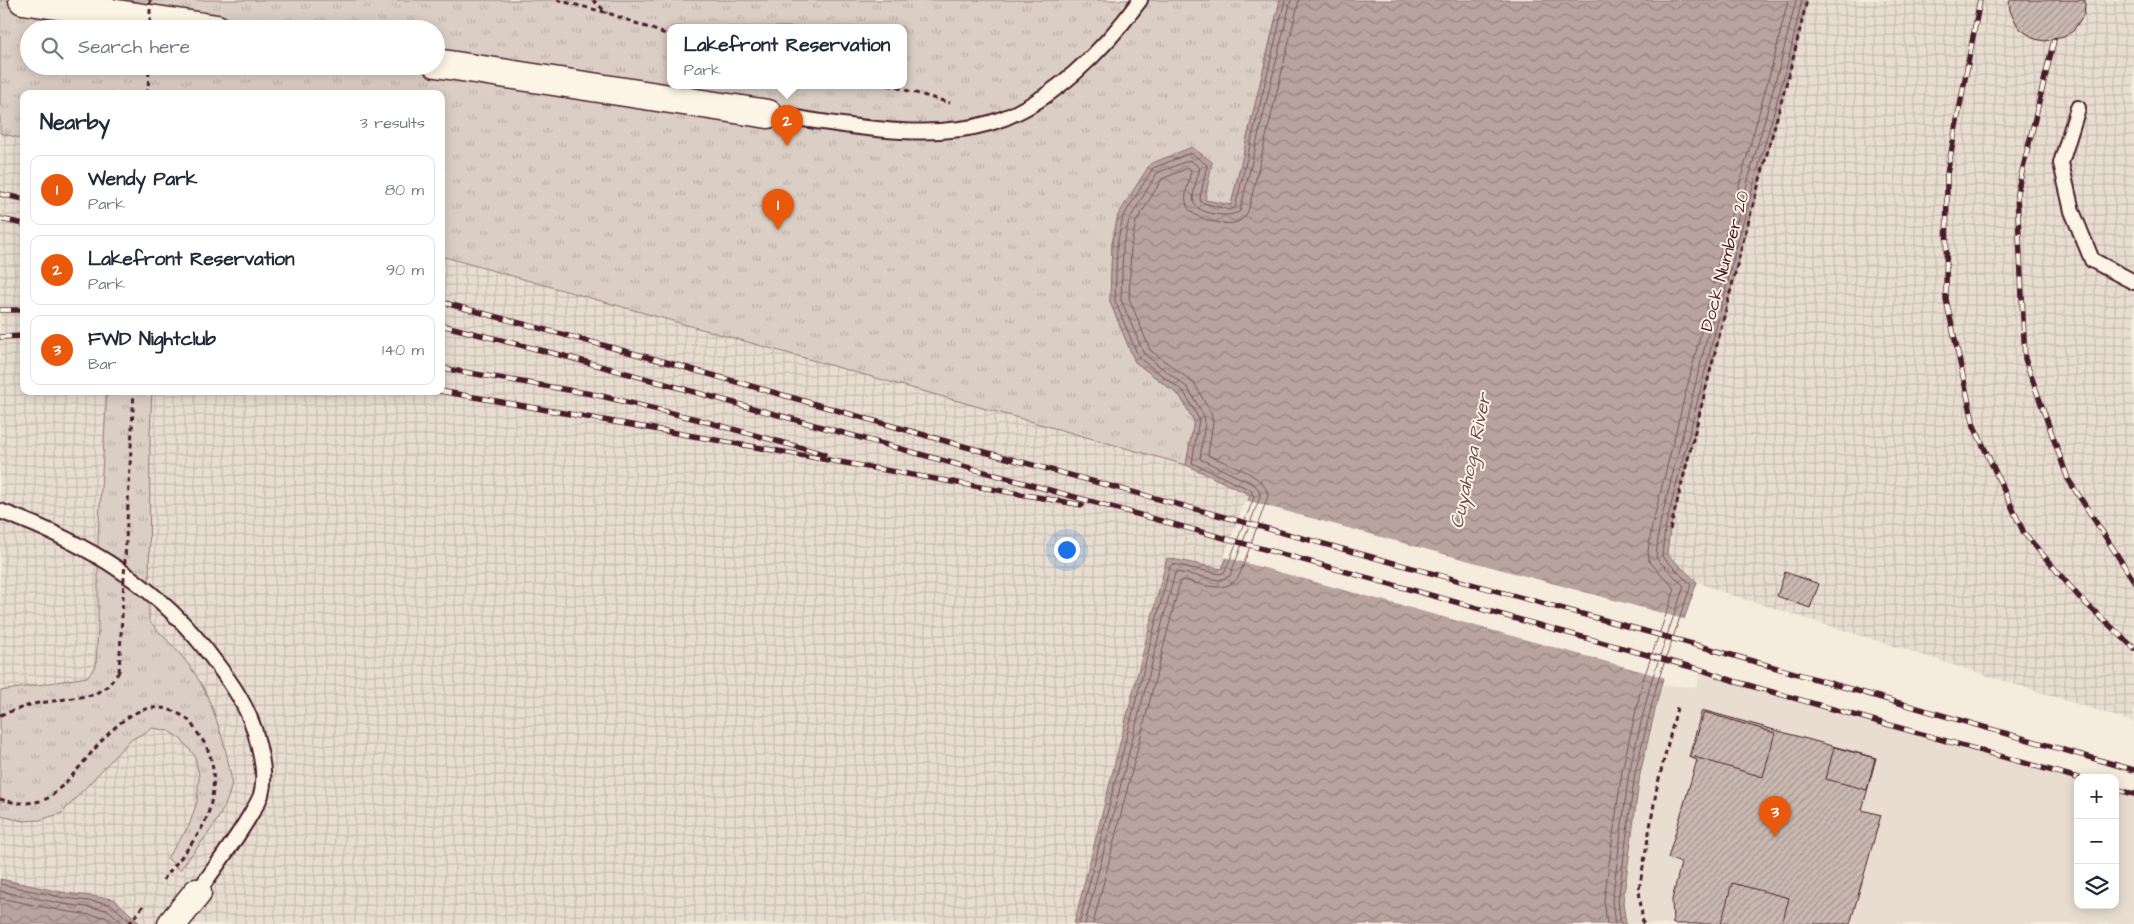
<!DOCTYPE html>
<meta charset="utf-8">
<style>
body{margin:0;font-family:"Architects Daughter",sans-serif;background:#f6f6f7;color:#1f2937}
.controls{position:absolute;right:15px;bottom:15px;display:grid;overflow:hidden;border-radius:10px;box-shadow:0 2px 12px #0003}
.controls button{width:45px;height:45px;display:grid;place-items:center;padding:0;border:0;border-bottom:1px solid #e0e1e3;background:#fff;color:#1f2937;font:25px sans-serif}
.you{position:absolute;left:1066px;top:549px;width:18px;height:18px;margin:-12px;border:4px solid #fff;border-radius:50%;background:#1a73e8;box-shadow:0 0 0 8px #1a73e833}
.badge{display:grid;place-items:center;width:32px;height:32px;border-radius:50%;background:#ea580c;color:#fff;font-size:16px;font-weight:700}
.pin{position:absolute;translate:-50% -41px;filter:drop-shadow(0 1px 2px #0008)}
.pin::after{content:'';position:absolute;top:26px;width:18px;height:15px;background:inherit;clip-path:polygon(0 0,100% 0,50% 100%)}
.popup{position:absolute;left:667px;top:24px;width:240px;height:65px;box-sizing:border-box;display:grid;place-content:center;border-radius:10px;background:#fff;filter:drop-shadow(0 1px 4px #0005);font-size:16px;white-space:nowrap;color:#747a83}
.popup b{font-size:19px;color:#1f2937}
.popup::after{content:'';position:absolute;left:50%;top:100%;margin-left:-10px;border:10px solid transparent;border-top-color:#fff}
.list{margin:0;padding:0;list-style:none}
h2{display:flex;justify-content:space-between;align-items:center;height:65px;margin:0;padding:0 20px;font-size:21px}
h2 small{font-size:16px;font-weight:400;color:#747a83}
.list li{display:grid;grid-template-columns:32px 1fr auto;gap:15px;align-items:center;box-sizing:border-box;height:70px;margin:0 10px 10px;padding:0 10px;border:1px solid #e0e1e3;border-radius:10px}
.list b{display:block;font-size:19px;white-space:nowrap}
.list p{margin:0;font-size:16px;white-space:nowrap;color:#747a83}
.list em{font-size:16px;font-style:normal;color:#747a83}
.icon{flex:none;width:28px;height:28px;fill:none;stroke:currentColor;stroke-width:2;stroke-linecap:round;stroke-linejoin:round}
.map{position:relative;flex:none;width:2134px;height:924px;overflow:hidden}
.search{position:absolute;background:#fff;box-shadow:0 2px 12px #0003;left:20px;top:20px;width:425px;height:55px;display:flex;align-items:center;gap:12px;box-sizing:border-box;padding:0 18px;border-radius:28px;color:#747a83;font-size:19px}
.panel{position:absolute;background:#fff;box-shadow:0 2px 12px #0003;left:20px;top:90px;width:425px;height:305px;border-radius:10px}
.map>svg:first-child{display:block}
.built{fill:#e8ddd0}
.industrial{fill:url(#industrial-grid)}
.park{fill:url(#park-tufts);stroke:#927678;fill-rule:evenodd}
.water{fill:url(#water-waves);stroke:#8c6e70}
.pier{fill:#f5ecde}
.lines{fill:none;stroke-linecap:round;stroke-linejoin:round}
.shore{stroke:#765459;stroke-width:1}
.building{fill:url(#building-hatch);stroke:#4a1f2b}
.lane-casing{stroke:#4a1f2b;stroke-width:18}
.street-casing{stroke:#4a1f2b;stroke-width:31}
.path{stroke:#4a1f2b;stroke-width:3;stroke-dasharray:5 4;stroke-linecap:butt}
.lane{stroke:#fcf5e5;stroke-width:14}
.street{stroke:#fcf5e5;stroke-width:28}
.rail-casing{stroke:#4a1f2b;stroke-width:5.5}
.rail{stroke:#fcf5e5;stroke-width:4;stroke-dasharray:11;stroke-linecap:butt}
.path-bridge{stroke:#4a1f2b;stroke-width:3;stroke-dasharray:5 4;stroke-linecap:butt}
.labels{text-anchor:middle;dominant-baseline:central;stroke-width:4;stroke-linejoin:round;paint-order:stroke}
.street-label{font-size:18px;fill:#4a1f2b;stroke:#fcf5e5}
.water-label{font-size:19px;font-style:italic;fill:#704d53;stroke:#fcf5e5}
</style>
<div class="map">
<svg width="2134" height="924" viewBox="0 0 2134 924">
<defs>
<pattern id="industrial-grid" width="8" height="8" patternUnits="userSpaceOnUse" patternTransform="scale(1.25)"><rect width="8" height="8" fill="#e8ddd0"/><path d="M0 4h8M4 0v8" fill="none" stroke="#c8bdb3"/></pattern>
<pattern id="park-tufts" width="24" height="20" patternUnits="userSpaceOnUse" patternTransform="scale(1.25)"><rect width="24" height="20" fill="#dbcec4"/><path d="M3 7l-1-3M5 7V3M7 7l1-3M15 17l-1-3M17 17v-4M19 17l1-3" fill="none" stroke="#bdb0a9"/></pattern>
<pattern id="water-waves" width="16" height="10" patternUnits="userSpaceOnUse" patternTransform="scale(1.25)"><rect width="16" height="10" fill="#b8a39e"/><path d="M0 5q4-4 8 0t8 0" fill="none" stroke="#988481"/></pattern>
<pattern id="building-hatch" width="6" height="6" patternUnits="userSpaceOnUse" patternTransform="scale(1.25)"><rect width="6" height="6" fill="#cab9b1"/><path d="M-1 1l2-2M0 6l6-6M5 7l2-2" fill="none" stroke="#a69690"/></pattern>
</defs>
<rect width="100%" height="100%" fill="#f5ecde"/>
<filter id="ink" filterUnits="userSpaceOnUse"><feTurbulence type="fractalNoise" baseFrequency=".02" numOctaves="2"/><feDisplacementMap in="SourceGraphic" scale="10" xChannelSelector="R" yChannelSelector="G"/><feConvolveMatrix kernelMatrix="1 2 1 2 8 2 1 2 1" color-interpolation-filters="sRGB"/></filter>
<g filter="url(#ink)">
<path class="built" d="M 1702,670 L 1737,682 L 2080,778 L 2078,778 L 2078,905 L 2115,905 L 2115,788 L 2134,793 L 2134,924 L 1626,924 L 1623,902 L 1640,774 L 1661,685 L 1696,687 Z"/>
<path class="industrial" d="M 1803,0 L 2134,0 L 2134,722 L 1725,593 L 1697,582 L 1666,554 L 1670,530 Z
M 0,133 L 24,139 L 24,391 L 441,391 L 441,256 L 1186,465 L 1250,495 L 1222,569 L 1167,559 L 1074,924 L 141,924 L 114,899 L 66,893 L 0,879 Z"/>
<path class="park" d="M 0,0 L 1280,0 L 1231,205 L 1204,200 L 1212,162 L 1118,215 L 1112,244 L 1110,302 L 1135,362 L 1180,396 L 1194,421 L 1186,465 L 441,256 L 441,94 L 24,94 L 24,139 L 0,133 ZM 671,27 L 903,27 L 903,85 L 671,85 ZM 29,29 L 436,29 L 436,66 L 29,66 Z
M 107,391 L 152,391 L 150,435 L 149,621 C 167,640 187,659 200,682 C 212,702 223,738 228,761 C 229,769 233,779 231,787 C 224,819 199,844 180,870 L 167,858 L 189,826 L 197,802 L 199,776 L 195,756 L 182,740 L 169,731 L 153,728 L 129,741 L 62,813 L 40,820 L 23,821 L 0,816 L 0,691 L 87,677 L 96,666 L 98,627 L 98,538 Z"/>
<path class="water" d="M 1280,0 L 1807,0 L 1793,59 L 1744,238 L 1670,530 L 1667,554 L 1697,582 L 1661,685 L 1640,774 L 1623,902 L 1626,924 L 1074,924 L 1167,558 L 1222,569 L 1250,495 L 1186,465 L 1194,421 L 1180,396 L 1135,362 L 1110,302 L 1112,244 L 1118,215 L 1150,164 L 1192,147 L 1212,162 L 1205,200 L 1231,205 Z
M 0,879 L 66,893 L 114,899 L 141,924 L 0,924 Z"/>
<path class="pier" d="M 1245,500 L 1687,620 L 1666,678 L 1224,557 Z"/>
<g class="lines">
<path class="shore" d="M 0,884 L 65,898 L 111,904 L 133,924
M 0,891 L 64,904 L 108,910 L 124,924
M 0,898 L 63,911 L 105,917 L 113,924
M 1079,924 L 1170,566 L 1173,564 L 1220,574 L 1225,572 L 1254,497 L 1251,490 L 1192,463 L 1199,419 L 1184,392 L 1139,358 L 1115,301 L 1117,245 L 1123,217 L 1153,168 L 1191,153 L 1207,165 L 1200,198 L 1201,202 L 1229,210 L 1235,208 L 1285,0
M 1085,924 L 1175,573 L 1177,572 L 1219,580 L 1230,576 L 1260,497 L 1259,490 L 1255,485 L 1200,459 L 1205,423 L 1204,416 L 1188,388 L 1144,354 L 1121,300 L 1123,246 L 1129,220 L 1157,173 L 1190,160 L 1200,168 C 1198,177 1191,193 1194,203 C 1198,214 1231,219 1240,211 L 1291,0
M 1093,924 L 1180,582 L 1183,580 C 1201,584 1229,596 1240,574 L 1268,496 C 1266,474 1226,464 1208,455 L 1213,422 L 1211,413 L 1194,383 L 1150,350 L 1129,298 L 1131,246 L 1136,222 L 1162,179 L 1188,168 L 1191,171 C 1189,182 1183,196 1187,206 C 1192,219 1225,227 1237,222 C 1243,220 1247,215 1249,208 L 1299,0
M 1607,924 L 1604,900 L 1622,771 L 1643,680 L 1675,589 L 1649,561 L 1648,551 L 1652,526 L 1726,233 L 1775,55 L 1788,0
M 1615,924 L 1612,901 L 1629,772 L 1651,682 L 1684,586 L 1656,558 L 1659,528 L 1733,235 L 1782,57 L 1796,0
M 1621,924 L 1618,901 L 1635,773 L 1657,684 L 1691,585 L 1662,556 L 1665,529 L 1739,237 L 1789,58 L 1802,0"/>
</g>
<path class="building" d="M 2009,0 L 2085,0 L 2085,5 L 2084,14 L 2073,31 L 2064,37 L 2045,41 L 2035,39 L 2019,28 L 2010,11 Z
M 1785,572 L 1819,584 L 1810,608 L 1777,596 Z
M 1702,710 L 1876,758 L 1862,810 L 1881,815 L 1850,924 L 1673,924 L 1672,900 L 1681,863 L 1668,858 L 1697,760 L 1689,757 Z
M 1704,712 L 1775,733 L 1763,777 L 1691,756 Z
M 1834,747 L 1875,758 L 1867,790 L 1826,779 Z
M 1732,883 L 1789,898 L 1782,924 L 1721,924 Z"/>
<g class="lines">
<defs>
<path id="lane" d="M 2078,108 L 2061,163 L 2072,211 L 2092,260 L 2134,282
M 768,114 C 838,123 921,143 990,123 C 1050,105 1105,49 1140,0
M 0,511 C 88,543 161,587 216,663 C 232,684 247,706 255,732 C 260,751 267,775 261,795 C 259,801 255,807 252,812 C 236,840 216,866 197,893"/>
<path id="street" d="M 23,0 L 217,29
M 436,63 L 768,114
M 172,924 L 197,893"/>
</defs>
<use href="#lane" class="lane-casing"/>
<use href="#street" class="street-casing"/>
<path class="path" d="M 557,0 L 608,13 L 671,36
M 593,0 L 607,13
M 888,85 L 950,103
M 148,94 L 149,66
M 1670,530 L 1744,238 L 1793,59 L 1807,0
M 0,715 L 33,704 L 93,695 L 108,686 L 119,672
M 0,799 C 15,804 34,805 48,798 C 53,796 58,789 62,786 C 91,759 123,698 167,709 C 174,711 182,715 187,719 C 192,723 195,730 199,735 C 217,758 216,787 208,814 C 202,834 176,863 163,880
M 129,924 L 144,905
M 1643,924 L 1639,890 L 1657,787 L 1678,704"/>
<use href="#lane" class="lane"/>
<use href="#street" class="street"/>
<defs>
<path id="rail" d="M 1980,0 L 1947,174 L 1946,299 L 1974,426 L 2024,533 L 2080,598 L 2134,648
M 2054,40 L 2017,193 L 2025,359 L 2068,479 L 2134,581
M 0,194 L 24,199
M 0,219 L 24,224
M 441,302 L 666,362 L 963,446 L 1707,648 L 2134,770
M 0,310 L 24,310
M 441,325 L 564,356 L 1702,670 L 1737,682 L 2078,778
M 0,337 L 24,336
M 441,368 L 597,395 L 696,419 L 824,454
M 440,391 L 1082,505
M 2115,789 L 2134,794"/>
</defs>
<use href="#rail" class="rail-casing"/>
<use href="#rail" class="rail"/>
<path class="path-bridge" d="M 150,0 L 150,29
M 119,672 L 134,391"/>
</g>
</g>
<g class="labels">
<g class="street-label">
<text transform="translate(1725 261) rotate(-75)">Dock Number 20</text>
</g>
<g class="water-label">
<text transform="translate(1471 461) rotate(-78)">Cuyahoga River</text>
</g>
</g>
</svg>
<div class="controls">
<button>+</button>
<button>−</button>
<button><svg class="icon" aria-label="layers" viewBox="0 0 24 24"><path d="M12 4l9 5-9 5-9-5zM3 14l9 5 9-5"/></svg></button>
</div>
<div class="you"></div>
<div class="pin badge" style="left:778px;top:230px">1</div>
<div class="pin badge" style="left:787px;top:146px">2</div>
<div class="popup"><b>Lakefront Reservation</b>Park</div>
<div class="pin badge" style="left:1775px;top:837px">3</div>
<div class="search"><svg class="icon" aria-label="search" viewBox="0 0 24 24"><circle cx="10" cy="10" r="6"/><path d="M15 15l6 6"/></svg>Search here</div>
<section class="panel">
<h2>Nearby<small>3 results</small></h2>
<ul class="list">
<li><span class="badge">1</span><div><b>Wendy Park</b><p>Park</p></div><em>80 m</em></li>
<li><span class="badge">2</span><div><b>Lakefront Reservation</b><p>Park</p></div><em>90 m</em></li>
<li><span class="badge">3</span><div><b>FWD Nightclub</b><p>Bar</p></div><em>140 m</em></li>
</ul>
</section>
</div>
